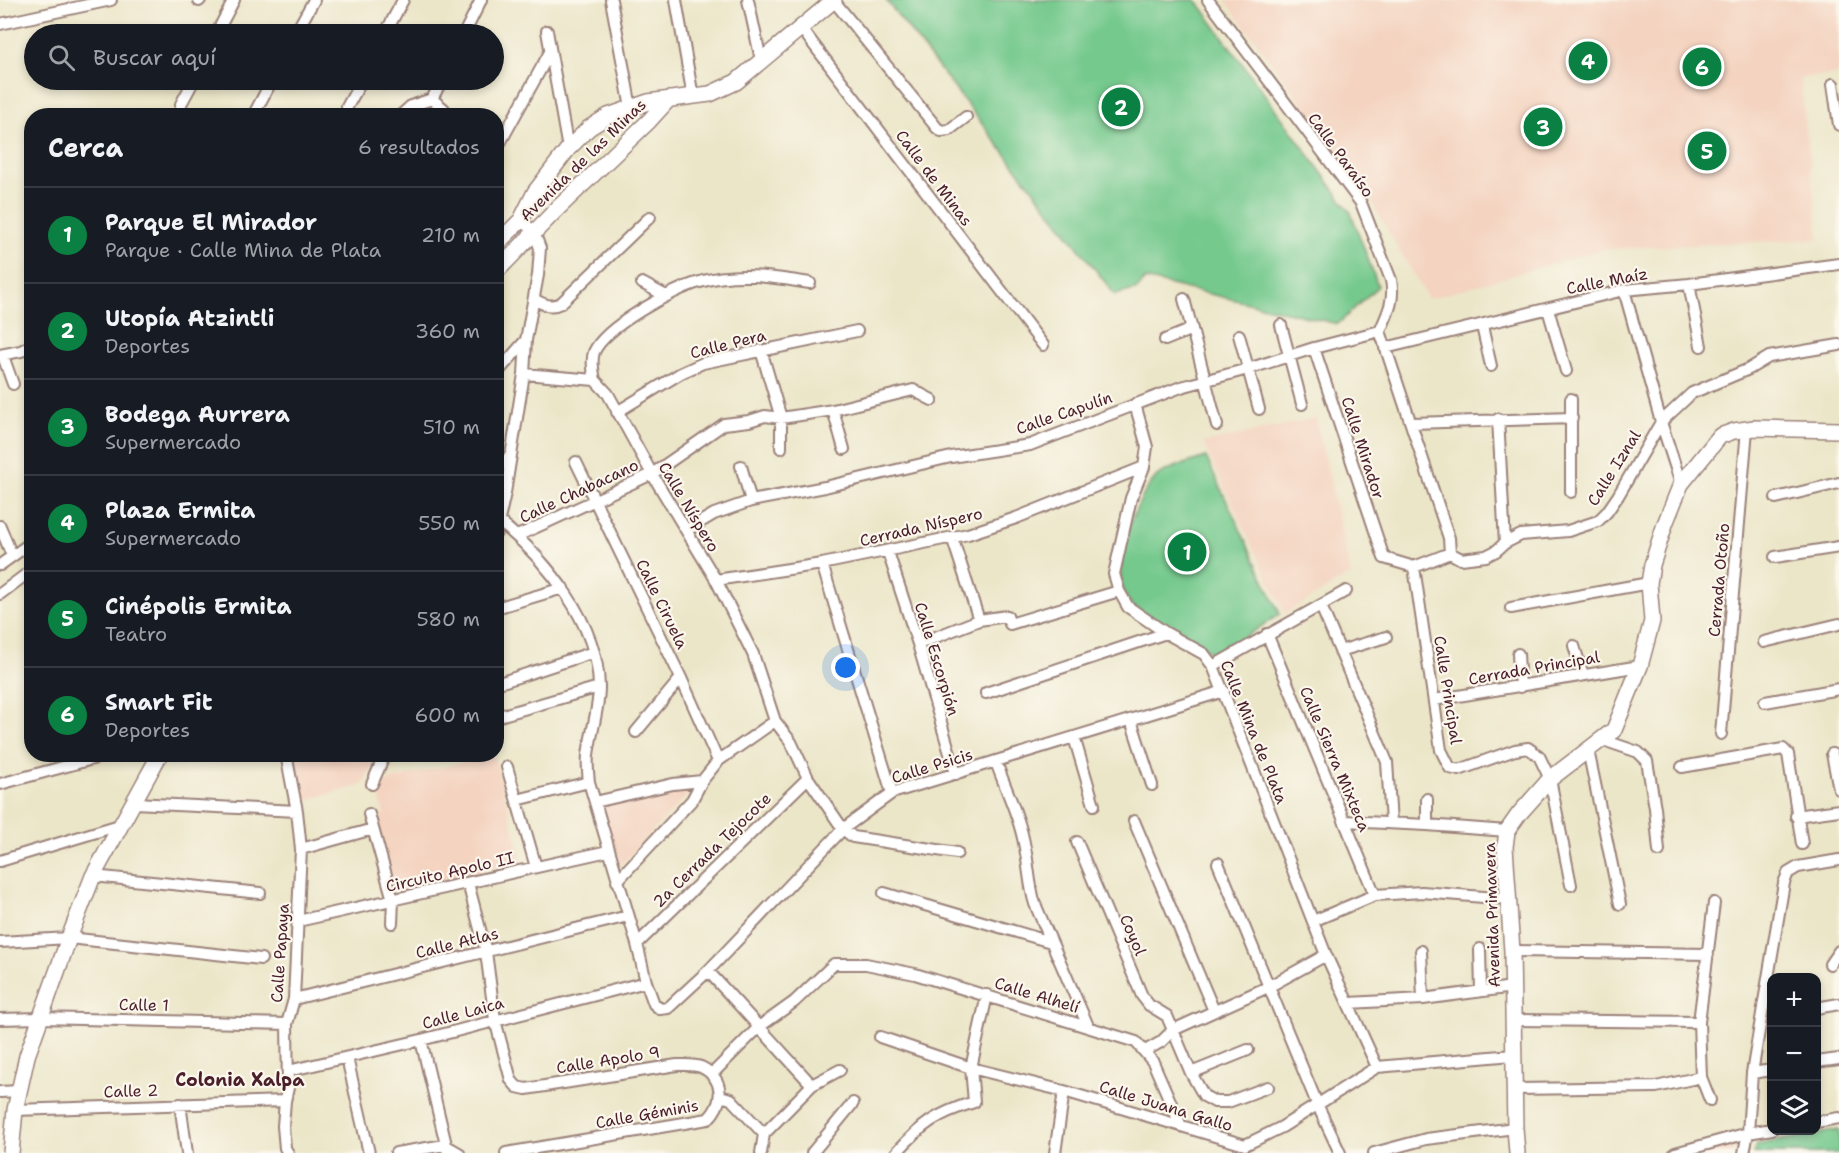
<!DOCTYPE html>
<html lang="es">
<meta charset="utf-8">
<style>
body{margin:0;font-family:"Shantell Sans",sans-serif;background:#20242c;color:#f1f3f6}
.controls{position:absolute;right:18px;bottom:18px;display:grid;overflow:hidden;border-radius:12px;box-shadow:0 3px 9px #0003}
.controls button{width:54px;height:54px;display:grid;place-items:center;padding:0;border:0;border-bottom:2px solid #363941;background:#171b24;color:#f1f3f6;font:30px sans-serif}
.you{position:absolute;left:846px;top:668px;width:21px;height:21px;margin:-15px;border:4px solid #fff;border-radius:50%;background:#1a73e8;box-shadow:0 0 0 9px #1a73e833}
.badge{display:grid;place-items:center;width:39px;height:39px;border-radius:50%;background:#0b8043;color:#fff;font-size:20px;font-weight:700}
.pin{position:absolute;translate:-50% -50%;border:3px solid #fff;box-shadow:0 2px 6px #0006}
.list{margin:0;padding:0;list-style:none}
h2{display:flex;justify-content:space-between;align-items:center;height:78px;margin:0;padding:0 24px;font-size:26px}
h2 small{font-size:20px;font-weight:400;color:#9ea1a6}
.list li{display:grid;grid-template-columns:39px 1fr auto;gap:18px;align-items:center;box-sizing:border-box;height:96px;padding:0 24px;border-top:2px solid #363941}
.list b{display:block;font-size:22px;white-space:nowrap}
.list p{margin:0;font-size:20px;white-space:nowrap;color:#9ea1a6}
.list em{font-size:20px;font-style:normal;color:#9ea1a6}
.icon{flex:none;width:33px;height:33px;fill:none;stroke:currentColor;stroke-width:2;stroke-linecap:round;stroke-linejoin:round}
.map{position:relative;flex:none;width:1839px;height:1153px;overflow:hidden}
.search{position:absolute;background:#171b24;box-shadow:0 3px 9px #0003;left:24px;top:24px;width:480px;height:66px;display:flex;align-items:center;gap:15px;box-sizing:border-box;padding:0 21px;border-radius:33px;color:#9ea1a6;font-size:22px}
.panel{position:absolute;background:#171b24;box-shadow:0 3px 9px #0003;left:24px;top:108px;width:480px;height:654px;border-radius:24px}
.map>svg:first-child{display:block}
.built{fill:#f4d3c0}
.green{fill:#75c98d;stroke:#60745c;stroke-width:1.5}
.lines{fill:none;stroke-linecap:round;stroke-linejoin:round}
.street-casing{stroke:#9b827a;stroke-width:14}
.secondary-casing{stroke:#9b827a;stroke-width:18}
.street{stroke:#fff;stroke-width:10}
.secondary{stroke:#fff;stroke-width:15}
.labels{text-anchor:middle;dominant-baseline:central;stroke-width:4.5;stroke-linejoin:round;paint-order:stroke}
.street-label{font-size:16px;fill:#4a1f2b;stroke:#fbf7ec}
.neighbourhood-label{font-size:18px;font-weight:bold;fill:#4a1f2b;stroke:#fbf7ec}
</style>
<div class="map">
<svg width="1839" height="1153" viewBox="0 0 1839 1153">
<rect width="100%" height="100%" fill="#fbf7ec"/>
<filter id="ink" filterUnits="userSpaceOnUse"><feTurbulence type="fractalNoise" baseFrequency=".0167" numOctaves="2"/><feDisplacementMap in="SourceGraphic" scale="12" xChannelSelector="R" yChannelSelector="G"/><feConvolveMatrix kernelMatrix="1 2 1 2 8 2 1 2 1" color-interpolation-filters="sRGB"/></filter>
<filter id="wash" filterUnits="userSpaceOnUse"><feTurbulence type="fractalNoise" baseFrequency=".008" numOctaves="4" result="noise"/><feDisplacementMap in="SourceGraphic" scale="24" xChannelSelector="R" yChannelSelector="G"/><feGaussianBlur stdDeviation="1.35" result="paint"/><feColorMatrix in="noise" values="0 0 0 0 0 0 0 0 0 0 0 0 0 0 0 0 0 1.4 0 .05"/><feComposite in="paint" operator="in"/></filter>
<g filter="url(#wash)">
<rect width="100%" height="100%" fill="#ece6c9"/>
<path class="built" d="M 1225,0 L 1839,0 L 1839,74 L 1800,78 L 1819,239 L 1605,249 L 1428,299 L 1355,174 Z
M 1316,418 L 1351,574 L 1285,614 L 1203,443 Z
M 291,755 L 377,755 L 363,785 L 301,801 Z
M 489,755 L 494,755 L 522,861 L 396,894 L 376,818 L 384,815 L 376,784 Z
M 681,787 L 686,796 L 619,867 L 603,804 Z
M 1736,1143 L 1732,1153 L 1698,1153 Z"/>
<path class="green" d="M 886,0 L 1196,0 L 1351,213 L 1378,286 L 1338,324 L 1145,279 L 1138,289 L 1115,295 Z
M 1206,457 L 1280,614 L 1239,641 L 1213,654 C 1195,639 1175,629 1155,618 C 1147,614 1136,610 1131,604 C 1105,575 1133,503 1156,477 C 1163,469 1195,461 1206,457 Z
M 1839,1130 L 1839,1153 L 1754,1153 L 1756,1145 Z"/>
</g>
<g filter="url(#ink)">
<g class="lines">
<defs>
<path id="street" d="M 611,0 L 631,108
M 676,0 L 693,97
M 748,0 L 761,60
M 1208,0 L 1361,203 L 1391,280 C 1395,300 1388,313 1380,331 L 1449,538 L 1450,553
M 199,1 L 200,0
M 834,1 L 937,128 L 941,131 L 949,130 L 966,117
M 0,24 L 111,0
M 801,28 L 1043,345
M 547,31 L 568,149
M 216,34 L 234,0
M 295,34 L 314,0
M 385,34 L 403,0
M 464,34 L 481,0
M 1833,84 L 1839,125
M 432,99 L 444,109 L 445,116
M 181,116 L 181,104 L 194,80
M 253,116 L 272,80
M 346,116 L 347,107 L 362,80
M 400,116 L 411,106 L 432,99 L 442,80
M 500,143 L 550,52
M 642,283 L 666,296
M 1689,284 L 1701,346
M 1624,290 L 1661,422 L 1681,484
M 1184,299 L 1217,425
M 535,300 C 545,305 551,308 561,303 L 650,217
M 1548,309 L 1566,371
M 1281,325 L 1302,404
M 1482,326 L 1491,366
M 1239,335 L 1259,409
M 1165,340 L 1192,329
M 1314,348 L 1384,558 L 1414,567 L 1450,553 L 1461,559 L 1486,556 L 1496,551 L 1505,543 L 1521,535 L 1568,531 L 1598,521 L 1607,512 L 1618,496 L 1661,422 L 1692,393 L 1749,369 L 1769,357 L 1839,345
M 1385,348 L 1624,290 L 1689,284 L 1839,264
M 761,350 L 781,418 L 781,448
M 0,355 L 21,351 L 32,345
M 3,356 L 13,384
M 496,374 L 526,340
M 524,374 L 595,380 L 608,394 L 652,474 L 716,580 L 753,654 L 775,721 L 791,742 L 808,778 L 843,829 L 853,837 L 957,853
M 595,380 C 593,371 591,361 594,352 C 605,327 673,289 700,282 C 735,271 775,277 810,283
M 1135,404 L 1147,447 L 1144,467 L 1131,498 L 1114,574 L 1119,591 L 1128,607 L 1166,633 L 1204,654 L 1213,666 L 1326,955 L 1377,1067
M 833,410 L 844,449
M 617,412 L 681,373 L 703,363 L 857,331
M 1498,419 L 1505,543
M 1412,423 L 1572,418
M 576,462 L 681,678 L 718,761
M 741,466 L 751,501
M 496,469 L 510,456
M 1571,492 L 1571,399
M 1776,498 L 1839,483
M 500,522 C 547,561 598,622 599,687 C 599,709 591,732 588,755 C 587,764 588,773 589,782 L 637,944 L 646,982 L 654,1004 L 660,1009 L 668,1008 L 708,971 L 843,829 L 892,793 L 1224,691
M 0,526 L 12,556
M 687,530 L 714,514 L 751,501 L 825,487 L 951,457 L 1030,445 L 1181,387 L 1248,369 L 1314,348 L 1380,331
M 496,533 L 505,493 L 524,374 L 526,340 L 538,275 L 540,248 L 534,232 L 521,220
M 517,536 L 652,474 L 724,424 L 749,421 L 765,416 L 781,418 L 833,410 L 913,390 L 932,400
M 952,537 L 979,620
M 888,552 L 918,644 L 956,774
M 1775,557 L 1839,547
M 822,564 L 892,793
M 0,565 L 32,542
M 1414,567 L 1441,750 L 1450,768 L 1459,770 L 1515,750 L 1528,748 L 1539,756 L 1550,779 L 1571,885
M 716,580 L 822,564 L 968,534 L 1016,518 L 1144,467
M 0,594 L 32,570
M 1321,606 L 1387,762 L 1391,823
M 496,608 L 563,588
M 1511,608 L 1649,583
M 1267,634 L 1375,895
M 1764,642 L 1839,624
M 918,644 L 979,620 L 1007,616 L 1010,624 L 1119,591
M 1574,646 L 1583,675
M 1340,651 L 1386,637
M 1518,654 L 1520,687
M 1213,666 L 1346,591
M 496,684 L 594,652
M 986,693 L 1166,633
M 1434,700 L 1640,666
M 1765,702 L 1839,689
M 496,717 L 599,687
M 1131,720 L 1152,785
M 636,732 L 681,678
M 1721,734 L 1747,429
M 1074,737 L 1094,805
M 1603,740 L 1638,752 L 1647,761 L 1655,808 L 1659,851
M 1588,750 L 1620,904
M 286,754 L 297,811 L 301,849 L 294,999 L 287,1024 L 288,1088 L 285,1101 L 283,1126 L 285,1148 L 288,1153
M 1832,754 L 1839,789
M 996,762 C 1006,790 1020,818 1025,848 C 1029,867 1029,885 1035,904 L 1088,1026
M 507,767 L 536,867
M 1682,767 L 1783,749 L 1788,754 L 1802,844
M 0,784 L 111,754
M 372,784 L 385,754
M 1427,799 L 1427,825
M 517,800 L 589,782
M 595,802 L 673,784 L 702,781
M 134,803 L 297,811
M 369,814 L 393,900 L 392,923
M 1796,816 L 1839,810
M 1134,821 L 1214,1011
M 1344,821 L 1427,825 L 1507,831
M 1077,842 L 1142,996 L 1149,1005 L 1167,1016 L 1191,1073 L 1204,1096 L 1215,1102 L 1228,1102 L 1268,1087
M 301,849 L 373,829
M 0,861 L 123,824
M 1218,863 L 1318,1106 L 1340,1153
M 93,876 L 260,893
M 617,881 L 692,800 L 702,781 L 718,761 L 775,721
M 468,883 L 486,952 L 495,1020 L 511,1080 L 517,1087 L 526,1089 L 677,1065 C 684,1065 694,1064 701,1067 C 724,1078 725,1102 708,1119 L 506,1153
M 884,893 L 1051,942
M 298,921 L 608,851
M 1313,921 L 1375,895 L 1422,892 L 1508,899
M 0,942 L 69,938 L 261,959
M 637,944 L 808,778
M 1480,949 L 1481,991
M 1421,951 L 1423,999
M 1512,951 L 1708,954
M 1830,964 L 1839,951
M 708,971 L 812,1085
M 294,999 L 628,916
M 1349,1003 L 1423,999 L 1513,987
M 1816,1008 L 1839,1004
M 0,1019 L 41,1018 L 287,1024
M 1513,1020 L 1699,1022
M 880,1037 L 971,1068 L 1064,1091 L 1245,1145 L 1282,1127 L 1377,1067 L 1513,1055
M 421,1040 L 448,1153
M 1145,1051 L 1161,1042 L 1173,1030 L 1268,987 L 1326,955
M 347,1058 L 369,1153
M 1816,1062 L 1839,1059
M 288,1071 L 421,1040 L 646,982
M 1191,1073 L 1248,1050
M 1752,1073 L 1772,1070
M 712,1074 L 759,1027 L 794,1002 L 834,964 L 866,964 L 915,974 L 1136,1042 L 1153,1062 L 1181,1126
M 1514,1089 L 1656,1087 L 1701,1077
M 0,1092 L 19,1091
M 720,1096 L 731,1099 L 764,1134
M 1710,1100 L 1701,1077 L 1699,1022 L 1714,903
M 180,1104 L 187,1153
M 15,1110 L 285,1101
M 1816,1122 L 1839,1118
M 396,1153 L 445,1145 L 459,1153
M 761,1153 L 764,1134 L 812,1085 L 840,1070
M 812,1153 L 853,1103
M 896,1153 C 922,1124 936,1114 974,1102 L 971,1068 L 987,995
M 1055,1153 L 1064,1091
M 1374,1153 L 1426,1139 L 1515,1128
M 1675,1153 L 1748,1133 L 1772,1129
M 1744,1153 L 1748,1133 L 1752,1073 L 1784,883 L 1788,873 L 1798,867 L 1839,860"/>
<path id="secondary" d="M 496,245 L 521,220 L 535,192 L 568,149 L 589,128 L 608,116 L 648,102 L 710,94 L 736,82 L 834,0
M 496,272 L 557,209 L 649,121 L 669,99
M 11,1153 L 15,1110 L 27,1056 L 69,938 L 93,876 L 160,754
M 1517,1153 L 1515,1128 L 1512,951 L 1505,847 L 1507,831 L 1519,814 L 1550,779 L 1614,730 L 1640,666 L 1652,621 L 1649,583 L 1652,565 L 1665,524 L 1681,484 L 1720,436 L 1734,431 L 1754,428 L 1839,430"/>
</defs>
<use href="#street" class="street-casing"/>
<use href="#secondary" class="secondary-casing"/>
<use href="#street" class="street"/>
<use href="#secondary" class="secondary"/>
</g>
</g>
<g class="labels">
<g class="street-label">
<text transform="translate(1341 155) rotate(54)">Calle Paraíso</text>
<text transform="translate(583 160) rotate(-44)">Avenida de las Minas</text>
<text transform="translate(934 178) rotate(53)">Calle de Minas</text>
<text transform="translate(1607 281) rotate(-11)">Calle Maíz</text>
<text transform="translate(728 344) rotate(-14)">Calle Pera</text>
<text transform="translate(1064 413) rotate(-19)">Calle Capulín</text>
<text transform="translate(1363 448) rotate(72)">Calle Mirador</text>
<text transform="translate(1614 468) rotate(-58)">Calle Iznal</text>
<text transform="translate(579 491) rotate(-25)">Calle Chabacano</text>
<text transform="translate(689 507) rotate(59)">Calle Níspero</text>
<text transform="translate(921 527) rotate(-13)">Cerrada Níspero</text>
<text transform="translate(1719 580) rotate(-85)">Cerrada Otoño</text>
<text transform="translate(662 604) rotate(64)">Calle Ciruela</text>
<text transform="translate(937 659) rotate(73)">Calle Escorpión</text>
<text transform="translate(1534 668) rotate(-10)">Cerrada Principal</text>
<text transform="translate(1448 690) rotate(81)">Calle Principal</text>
<text transform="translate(1254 732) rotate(68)">Calle Mina de Plata</text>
<text transform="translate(1335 759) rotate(67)">Calle Sierra Mixteca</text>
<text transform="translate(932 766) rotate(-17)">Calle Psicis</text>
<text transform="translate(712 850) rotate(-44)">2a Cerrada Tejocote</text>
<text transform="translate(450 872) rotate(-13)">Circuito Apolo II</text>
<text transform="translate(1492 915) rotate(-92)">Avenida Primavera</text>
<text transform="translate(1133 935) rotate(67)">Coyol</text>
<text transform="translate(457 943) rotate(-14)">Calle Atlas</text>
<text transform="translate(280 953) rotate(-86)">Calle Papaya</text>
<text transform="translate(1037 995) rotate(17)">Calle Alhelí</text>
<text transform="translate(144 1005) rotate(1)">Calle 1</text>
<text transform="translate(463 1013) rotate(-15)">Calle Laica</text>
<text transform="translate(608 1060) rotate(-9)">Calle Apolo 9</text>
<text transform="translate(131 1091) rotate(-2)">Calle 2</text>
<text transform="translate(1166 1106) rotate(17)">Calle Juana Gallo</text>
<text transform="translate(647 1114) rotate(-10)">Calle Géminis</text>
</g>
<g class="neighbourhood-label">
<text x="240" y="1080">Colonia Xalpa</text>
</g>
</g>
</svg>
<div class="controls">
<button>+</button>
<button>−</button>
<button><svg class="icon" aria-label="layers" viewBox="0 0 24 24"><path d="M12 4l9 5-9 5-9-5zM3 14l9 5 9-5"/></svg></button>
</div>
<div class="you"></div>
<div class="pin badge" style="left:1187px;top:552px">1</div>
<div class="pin badge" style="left:1121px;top:107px">2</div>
<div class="pin badge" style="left:1543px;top:127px">3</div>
<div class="pin badge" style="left:1588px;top:61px">4</div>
<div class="pin badge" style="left:1707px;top:151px">5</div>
<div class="pin badge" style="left:1702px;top:67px">6</div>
<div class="search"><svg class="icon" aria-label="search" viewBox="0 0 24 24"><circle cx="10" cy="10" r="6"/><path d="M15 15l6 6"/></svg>Buscar aquí</div>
<section class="panel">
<h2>Cerca<small>6 resultados</small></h2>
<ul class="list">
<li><span class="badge">1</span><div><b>Parque El Mirador</b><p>Parque · Calle Mina de Plata</p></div><em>210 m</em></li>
<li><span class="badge">2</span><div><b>Utopía Atzintli</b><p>Deportes</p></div><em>360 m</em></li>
<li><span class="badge">3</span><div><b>Bodega Aurrera</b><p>Supermercado</p></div><em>510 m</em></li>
<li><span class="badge">4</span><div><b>Plaza Ermita</b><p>Supermercado</p></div><em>550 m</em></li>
<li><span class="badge">5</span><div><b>Cinépolis Ermita</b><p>Teatro</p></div><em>580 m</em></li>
<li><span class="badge">6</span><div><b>Smart Fit</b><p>Deportes</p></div><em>600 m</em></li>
</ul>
</section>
</div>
